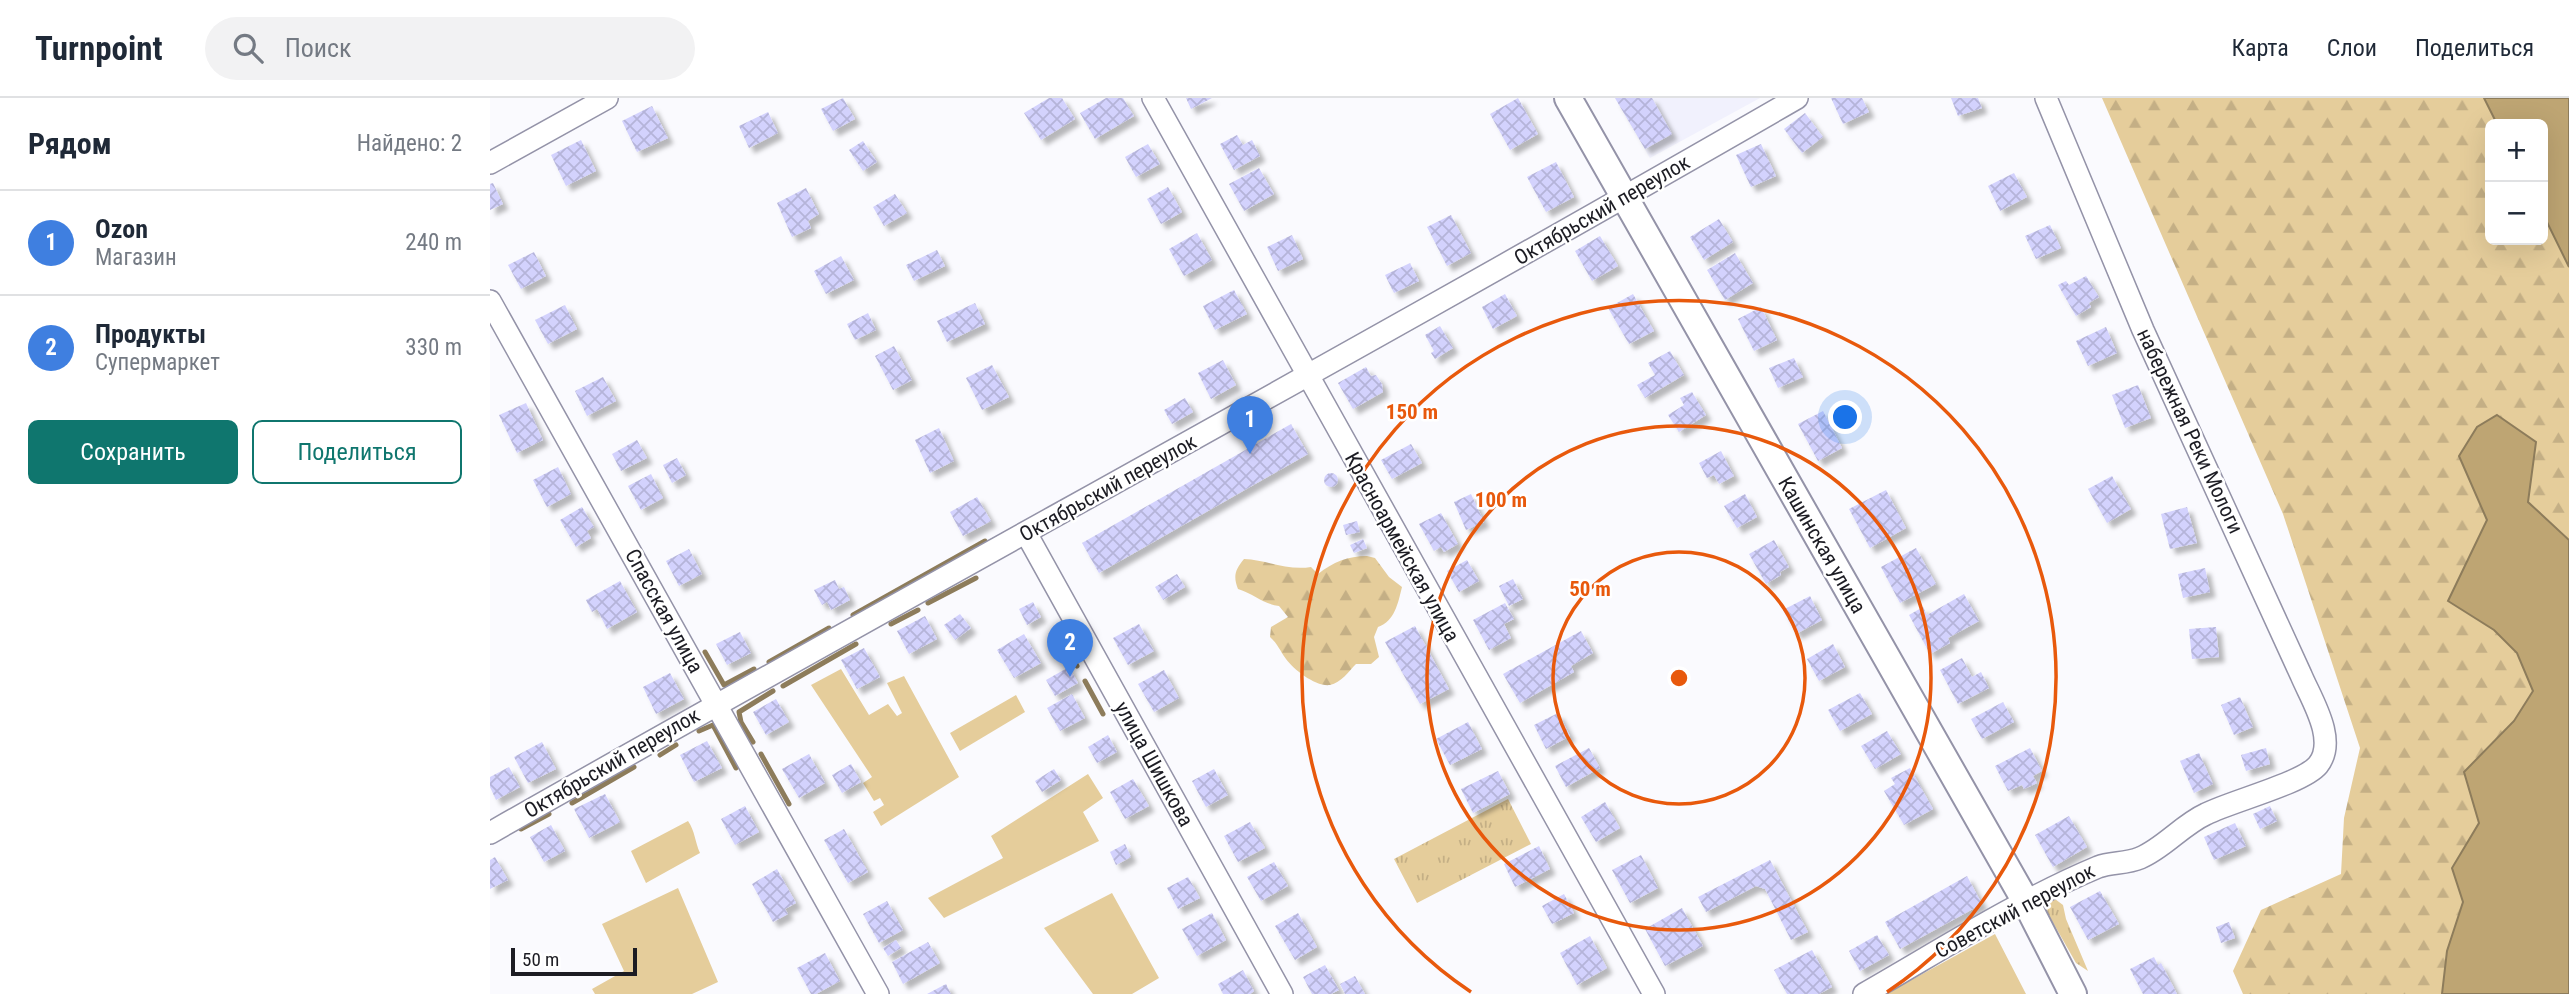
<!DOCTYPE html>
<html lang="ru">
<meta charset="utf-8">
<style>
body{margin:0;font-family:"Roboto Condensed",sans-serif;background:#f2f2f3;color:#1f2937}
.controls{position:absolute;right:21px;top:21px;display:grid;overflow:hidden;border-radius:10px;box-shadow:0 7px 28px #0002}
.controls button{width:63px;height:63px;display:grid;place-items:center;padding:0;border:0;border-bottom:2px solid #e0e1e3;background:#fff;color:#1f2937;font:35px sans-serif}
.scale{position:absolute;left:21px;bottom:18px;width:126px;box-sizing:border-box;padding-left:7px;border:4px solid #1c1c23;border-top:0;font-size:19px;line-height:24px;white-space:nowrap;color:#1c1c23;-webkit-text-stroke:5px #fff;paint-order:stroke}
.you{position:absolute;left:1356px;top:320px;width:24px;height:24px;margin:-18px;border:5px solid #fff;border-radius:50%;background:#1a73e8;box-shadow:0 0 0 10px #1a73e833}
.badge{display:grid;place-items:center;width:46px;height:46px;border-radius:50%;background:#0f766e;color:#fff;font-size:23px;font-weight:700}
.pin{position:absolute;translate:-50% -58px;filter:drop-shadow(0 2px 4px #0008)}
.pin::after{content:'';position:absolute;top:37px;width:24px;height:21px;background:inherit;clip-path:polygon(0 0,100% 0,50% 100%)}
.list{margin:0;padding:0;list-style:none}
h2{display:flex;justify-content:space-between;align-items:center;height:91px;margin:0;padding:0 28px;font-size:30px}
h2 small{font-size:23px;font-weight:400;color:#747a83}
.list li{display:grid;grid-template-columns:46px 1fr auto;gap:21px;align-items:center;box-sizing:border-box;height:105px;padding:0 28px;border-top:2px solid #e0e1e3}
.list b{display:block;font-size:26px;white-space:nowrap}
.list p{margin:0;font-size:23px;white-space:nowrap;color:#747a83}
.list em{font-size:23px;font-style:normal;color:#747a83}
.actions{display:flex;gap:14px;padding:21px 28px}
.actions a{flex:1;padding:16px 0;border:2px solid #0f766e;border-radius:10px;text-align:center;font-size:24px;color:#0f766e}
.actions .main{background:#0f766e;color:#fff}
.icon{flex:none;width:38px;height:38px;fill:none;stroke:currentColor;stroke-width:2;stroke-linecap:round;stroke-linejoin:round}
.map{position:relative;flex:none;width:2079px;height:896px;overflow:hidden}
header{display:flex;align-items:center;gap:42px;box-sizing:border-box;height:98px;padding:0 35px;background:#fff;border-bottom:2px solid #e0e1e3}
header strong{font-size:33px}
nav{display:flex;gap:38px;margin-inline-start:auto;font-size:24px}
.search{width:490px;height:63px;background:#f2f2f3;display:flex;align-items:center;gap:18px;box-sizing:border-box;padding:0 24px;border-radius:38px;color:#747a83;font-size:26px}
main{display:flex}
aside{flex:1;background:#fff}
.map>svg:first-child{display:block}
.built{fill:#f1f1fd}
.grass{fill:url(#grass-tufts)}
.forest{fill:url(#forest-firs)}
.garden{fill:#e5cd9b}
.water{fill:#bea573;stroke:#8d7c5b;stroke-width:2}
.lines{fill:none;stroke-linecap:round;stroke-linejoin:round}
.stream{stroke:#8d7c5b;stroke-width:5}
.building{fill:url(#building-cross-hatch);filter:url(#shadow)}
.minor-casing{stroke:#9493a8;stroke-width:24}
.major-casing{stroke:#9493a8;stroke-width:30}
.minor{stroke:#fff;stroke-width:21}
.major{stroke:#fff;stroke-width:26}
.ring{fill:none;stroke:#e8590c;stroke-width:3.5}
.labels{text-anchor:middle;dominant-baseline:central;stroke-width:5;stroke-linejoin:round;paint-order:stroke}
.street-label{font-size:21px;fill:#1c1c23;stroke:#fff}
.centre{fill:#e8590c;stroke:#fff;stroke-width:3.5}
.ring-label{font-size:21px;text-anchor:middle;font-weight:bold;fill:#e8590c;stroke:#fff;stroke-width:5;stroke-linejoin:round;paint-order:stroke}
</style>
<header>
<strong>Turnpoint</strong>
<div class="search"><svg class="icon" aria-label="search" viewBox="0 0 24 24"><circle cx="10" cy="10" r="6"/><path d="M15 15l6 6"/></svg>Поиск</div>
<nav><a>Карта</a><a>Слои</a><a>Поделиться</a></nav>
</header>
<main>
<aside>
<h2>Рядом<small>Найдено: 2</small></h2>
<ul class="list">
<li><span class="badge" style="background:#3f7fe0">1</span><div><b>Ozon</b><p>Магазин</p></div><em>240 m</em></li>
<li><span class="badge" style="background:#3f7fe0">2</span><div><b>Продукты</b><p>Супермаркет</p></div><em>330 m</em></li>
</ul>
<div class="actions"><a class="main">Сохранить</a><a>Поделиться</a></div>
</aside>
<div class="map">
<svg width="2079" height="896" viewBox="0 0 2079 896">
<defs>
<pattern id="grass-tufts" width="24" height="20" patternUnits="userSpaceOnUse" patternTransform="scale(1.75)"><rect width="24" height="20" fill="#e5cd9b"/><path d="M3 7l-1-3M5 7V3M7 7l1-3M15 17l-1-3M17 17v-4M19 17l1-3" fill="none" stroke="#c4af85"/></pattern>
<pattern id="forest-firs" width="22" height="20" patternUnits="userSpaceOnUse" patternTransform="scale(1.75)"><rect width="22" height="20" fill="#e5cd9b"/><path d="M5 1l3.5 6h-7zM16 11l3.5 6h-7z" fill="#c4af85"/></pattern>
<pattern id="building-cross-hatch" width="8" height="8" patternUnits="userSpaceOnUse" patternTransform="scale(1.75)"><rect width="8" height="8" fill="#d3d2fd"/><path d="M0 0l8 8M0 8l8-8" fill="none" stroke="#b5b4d9"/></pattern>
<filter id="shadow"><feDropShadow dx="5.5" dy="5.5" stdDeviation="2" flood-color="#0004"/></filter>
</defs>
<rect width="100%" height="100%" fill="#fafafe"/>
<path class="built" d="M 1125,0 L 1270,0 L 1160,60 Z"/>
<path class="grass" d="M 1018,701 L 1041,746 L 927,805 L 904,761 Z
M 1565,801 L 1573,807 L 1576,821 L 1598,873 L 1586,865 L 1557,814 L 1559,802 Z"/>
<path class="forest" d="M 1612,0 L 1994,0 L 2007,26 L 2000,26 L 2000,142 L 2053,142 L 2053,116 L 2079,169 L 2079,442 L 2038,404 L 2045,344 L 2007,317 L 1969,358 L 1997,422 L 1958,503 L 2004,532 L 2027,555 L 2043,593 L 2024,623 L 1974,674 L 1989,725 L 1962,770 L 1973,804 L 1957,853 L 1952,896 L 1753,896 L 1743,873 L 1771,812 L 1851,776 L 1854,720 L 1870,650 L 1793,416 Z
M 877,458 L 885,460 L 899,479 L 912,489 C 908,505 905,523 888,529 L 884,539 L 889,559 L 881,566 L 866,566 C 859,573 851,585 840,587 C 826,589 804,572 796,561 C 790,553 788,546 780,539 L 781,529 L 798,519 L 789,508 C 773,506 764,496 748,491 C 743,478 745,472 754,461 C 777,462 798,473 821,469 L 828,476 C 843,464 858,458 877,458 Z"/>
<path class="garden" d="M 351,571 L 379,617 L 398,606 L 407,618 L 412,615 L 397,585 L 414,578 L 469,679 L 391,728 L 383,714 L 394,707 L 390,700 L 384,703 L 373,685 L 382,679 L 321,587 Z
M 526,597 L 535,614 L 470,653 L 460,635 Z
M 598,676 L 613,700 L 593,714 L 609,743 L 454,820 L 438,800 L 513,760 L 501,738 Z
M 198,723 C 205,733 205,744 210,755 L 156,785 L 141,753 Z
M 188,790 L 228,884 L 202,896 L 105,896 L 102,891 L 134,873 L 112,826 Z
M 622,795 L 669,880 L 642,896 L 603,896 L 554,830 Z
M 1505,836 L 1536,896 L 1396,896 Z"/>
<path class="water" d="M 1994,0 L 2079,0 L 2079,169 L 2053,116 L 2053,26 L 2007,26 Z
M 2007,317 L 2046,344 L 2038,404 L 2079,442 L 2079,896 L 1952,896 L 1957,853 L 1973,804 L 1962,770 L 1989,725 L 1974,674 L 2024,623 L 2043,593 L 2027,555 L 2004,532 L 1958,503 L 1997,422 L 1969,358 L 1987,329 Z"/>
<g class="lines">
<path class="stream" d="M 438,505 L 486,480
M 363,517 L 495,443
M 401,526 L 428,512
M 573,545 L 587,568
M 215,554 L 234,587 L 264,571
M 279,564 L 339,530
M 595,583 L 613,616
M 293,588 L 366,546
M 209,633 L 223,627 L 246,670
M 263,644 L 251,624 L 249,614 L 283,593
M 271,656 L 299,706
M 170,657 L 186,647
M 82,705 L 144,669
M 31,731 L 59,716"/>
</g>
<path class="building" d="M 353,0 L 365,21 L 343,33 L 331,11 Z
M 559,0 L 572,0 L 585,21 L 551,42 L 534,15 Z
M 616,0 L 633,0 L 644,18 L 605,41 L 590,15 Z
M 696,0 L 722,0 L 701,11 Z
M 1028,0 L 1048,36 L 1020,52 L 1000,16 Z
M 1125,0 L 1162,0 L 1182,36 L 1155,51 Z
M 1341,0 L 1372,0 L 1379,14 L 1353,26 Z
M 1461,0 L 1488,0 L 1492,10 L 1468,18 Z
M 162,8 L 178,40 L 147,54 L 132,23 Z
M 278,14 L 288,35 L 259,50 L 249,28 Z
M 1315,15 L 1333,39 L 1312,55 L 1294,31 Z
M 747,37 L 753,47 L 762,42 L 770,58 L 744,72 L 730,46 Z
M 91,42 L 106,73 L 76,88 L 61,57 Z
M 373,43 L 387,64 L 373,73 L 359,52 Z
M 658,46 L 670,66 L 646,79 L 635,59 Z
M 1271,46 L 1286,78 L 1261,89 L 1246,57 Z
M 1066,64 L 1084,99 L 1056,114 L 1037,79 Z
M 769,70 L 784,96 L 754,113 L 739,86 Z
M 1524,75 L 1537,99 L 1510,113 L 1498,88 Z
M 3,85 L 13,106 L 0,112 L 0,86 Z
M 678,89 L 692,114 L 671,126 L 657,101 Z
M 316,90 L 329,116 L 318,123 L 321,130 L 302,139 L 287,105 Z
M 405,96 L 417,115 L 394,128 L 383,109 Z
M 961,117 L 981,155 L 957,168 L 937,129 Z
M 1229,121 L 1243,144 L 1214,162 L 1200,139 Z
M 1560,127 L 1571,150 L 1546,161 L 1535,138 Z
M 707,135 L 722,162 L 694,178 L 679,151 Z
M 802,137 L 813,161 L 788,173 L 777,149 Z
M 1110,138 L 1128,168 L 1102,183 L 1085,153 Z
M 447,152 L 455,168 L 424,183 L 416,167 Z
M 44,154 L 56,178 L 31,191 L 18,167 Z
M 1245,155 L 1263,185 L 1235,202 L 1217,172 Z
M 351,158 L 364,182 L 336,196 L 324,173 Z
M 920,165 L 929,183 L 904,195 L 895,177 Z
M 1596,178 L 1609,199 L 1599,205 L 1601,209 L 1586,218 L 1568,187 L 1576,183 L 1579,187 Z
M 744,192 L 757,216 L 725,232 L 713,208 Z
M 1015,196 L 1027,218 L 1003,231 L 992,209 Z
M 1143,196 L 1164,233 L 1139,246 L 1118,210 Z
M 485,205 L 495,226 L 457,244 L 447,223 Z
M 75,207 L 87,231 L 58,246 L 45,222 Z
M 1271,209 L 1287,242 L 1264,253 L 1248,221 Z
M 378,215 L 386,232 L 365,242 L 357,226 Z
M 950,228 L 963,250 L 945,261 L 941,255 L 944,253 L 935,237 Z
M 1616,229 L 1627,255 L 1598,268 L 1586,243 Z
M 404,248 L 422,282 L 403,292 L 385,258 Z
M 1180,253 L 1194,277 L 1155,300 L 1147,287 L 1165,277 L 1158,265 Z
M 1304,260 L 1313,279 L 1288,290 L 1279,270 Z
M 733,262 L 746,287 L 721,301 L 708,275 Z
M 502,267 L 519,299 L 492,312 L 476,280 Z
M 876,269 L 881,278 L 886,277 L 892,286 L 893,294 L 863,311 L 848,285 Z
M 113,279 L 126,303 L 97,318 L 85,293 Z
M 1648,287 L 1661,320 L 1635,330 L 1622,297 Z
M 1202,294 L 1216,317 L 1189,334 L 1178,317 L 1194,307 L 1190,300 Z
M 695,300 L 703,314 L 682,326 L 674,312 Z
M 36,305 L 53,342 L 27,355 L 9,317 Z
M 1333,313 L 1352,350 L 1328,363 L 1308,326 Z
M 801,326 L 818,356 L 609,475 L 592,445 Z
M 449,330 L 464,363 L 440,375 L 425,342 Z
M 147,342 L 157,360 L 131,373 L 122,356 Z
M 921,346 L 932,365 L 902,381 L 891,362 Z
M 1231,353 L 1244,378 L 1229,386 L 1224,377 L 1217,380 L 1209,365 Z
M 187,360 L 196,377 L 182,385 L 173,367 Z
M 68,369 L 81,396 L 57,409 L 43,382 Z
M834 382a7 7 0 1 1 14 0a7 7 0 1 1-14 0Z
M 161,376 L 173,400 L 151,412 L 138,388 Z
M 1622,378 L 1641,411 L 1617,425 L 1598,391 Z
M 1396,392 L 1416,430 L 1380,450 L 1359,411 Z
M 981,396 L 994,424 L 976,432 L 964,404 Z
M 1255,396 L 1267,419 L 1247,430 L 1234,408 Z
M 487,399 L 501,423 L 473,438 L 460,414 Z
M 92,409 L 104,429 L 97,433 L 101,440 L 86,449 L 70,422 Z
M 1697,409 L 1707,445 L 1680,451 L 1671,416 Z
M 951,415 L 968,446 L 954,454 L 951,449 L 944,453 L 929,426 Z
M 867,423 L 870,434 L 856,437 L 853,427 Z
M 873,441 L 877,450 L 864,455 L 860,447 Z
M 1284,442 L 1299,469 L 1290,474 L 1291,477 L 1276,486 L 1259,456 Z
M 1426,450 L 1446,486 L 1410,505 L 1391,469 Z
M 199,451 L 212,476 L 189,488 L 176,463 Z
M 977,462 L 989,483 L 969,494 L 957,473 Z
M 1715,470 L 1720,494 L 1693,500 L 1688,476 Z
M 687,476 L 695,489 L 673,502 L 665,489 Z
M 1023,481 L 1033,501 L 1019,508 L 1009,488 Z
M 345,482 L 349,491 L 354,489 L 360,502 L 341,512 L 337,504 L 332,507 L 324,492 Z
M 130,483 L 147,514 L 117,531 L 107,511 L 102,514 L 96,502 Z
M 1474,496 L 1489,523 L 1458,540 L 1460,545 L 1440,556 L 1419,517 L 1433,509 L 1437,517 Z
M 1320,498 L 1332,522 L 1306,536 L 1293,512 Z
M 543,504 L 551,519 L 537,527 L 529,511 Z
M 1015,505 L 1024,521 L 1014,526 L 1021,540 L 999,552 L 983,522 Z
M 470,516 L 481,530 L 465,542 L 454,527 Z
M 435,518 L 447,541 L 419,556 L 407,533 Z
M 649,526 L 664,553 L 638,567 L 623,540 Z
M 925,528 L 959,591 L 930,606 L 895,544 Z
M 1726,529 L 1729,559 L 1702,561 L 1699,531 Z
M 1091,533 L 1103,555 L 1081,568 L 1084,574 L 1030,605 L 1013,576 Z
M 250,534 L 261,555 L 237,567 L 226,546 Z
M 534,536 L 551,565 L 524,580 L 507,552 Z
M 1343,546 L 1355,569 L 1329,583 L 1317,561 Z
M 374,550 L 390,579 L 367,591 L 351,562 Z
M 1472,560 L 1482,579 L 1491,574 L 1499,590 L 1468,606 L 1450,572 Z
M 579,569 L 588,585 L 565,598 L 556,582 Z
M 674,572 L 689,600 L 664,614 L 648,586 Z
M 180,575 L 194,601 L 166,616 L 153,589 Z
M 1370,595 L 1382,616 L 1350,633 L 1338,612 Z
M 582,596 L 595,620 L 570,633 L 557,610 Z
M 1750,599 L 1763,629 L 1744,637 L 1731,607 Z
M 286,601 L 299,624 L 276,637 L 263,614 Z
M 1513,604 L 1524,624 L 1492,641 L 1481,621 Z
M 1068,615 L 1080,638 L 1056,651 L 1044,627 Z
M 978,624 L 992,651 L 960,667 L 946,641 Z
M 1397,633 L 1411,656 L 1385,671 L 1371,648 Z
M 618,637 L 627,654 L 607,665 L 598,649 Z
M 217,643 L 232,670 L 204,684 L 190,657 Z
M 52,644 L 66,671 L 38,685 L 24,659 Z
M 1099,650 L 1110,670 L 1076,689 L 1065,668 Z
M 1540,650 L 1552,673 L 1543,678 L 1547,685 L 1534,691 L 1532,687 L 1518,693 L 1505,668 Z
M 1776,650 L 1780,666 L 1756,673 L 1751,657 Z
M 1709,655 L 1723,686 L 1704,695 L 1690,663 Z
M 319,656 L 335,685 L 309,700 L 292,671 Z
M 361,666 L 371,684 L 352,695 L 342,677 Z
M 19,669 L 30,689 L 6,702 L 0,689 L 0,679 Z
M 1420,670 L 1443,711 L 1414,727 L 1394,693 L 1405,686 L 1401,680 Z
M 564,671 L 571,682 L 552,694 L 545,683 Z
M 724,671 L 738,697 L 716,709 L 702,683 Z
M 1008,673 L 1020,696 L 983,715 L 971,691 Z
M 643,681 L 659,708 L 635,721 L 620,694 Z
M 115,696 L 130,724 L 99,740 L 84,711 Z
M 1115,704 L 1130,730 L 1106,744 L 1091,719 Z
M 255,708 L 269,734 L 245,747 L 231,721 Z
M 1780,708 L 1787,723 L 1770,731 L 1763,716 Z
M 1579,718 L 1597,749 L 1563,769 L 1545,737 Z
M 760,724 L 775,750 L 748,764 L 734,738 Z
M 1745,725 L 1756,748 L 1724,762 L 1714,739 Z
M 61,727 L 75,753 L 54,764 L 40,739 Z
M 354,731 L 378,774 L 358,785 L 334,742 Z
M 635,746 L 641,759 L 626,767 L 620,754 Z
M 1049,748 L 1060,771 L 1025,789 L 1014,766 Z
M 1151,757 L 1168,790 L 1140,805 L 1122,772 Z
M 5,759 L 18,782 L 0,791 L 0,762 Z
M 1280,762 L 1318,834 L 1301,842 L 1275,791 L 1266,788 L 1216,814 L 1208,799 Z
M 784,764 L 798,788 L 771,803 L 757,779 Z
M 287,771 L 306,805 L 295,811 L 298,816 L 283,824 L 262,786 Z
M 1477,778 L 1492,806 L 1410,851 L 1395,824 Z
M 698,779 L 710,800 L 688,811 L 677,790 Z
M 1610,793 L 1629,826 L 1598,842 L 1580,809 Z
M 1074,796 L 1084,815 L 1062,826 L 1052,808 Z
M 397,803 L 413,832 L 389,845 L 373,816 Z
M 1192,810 L 1213,848 L 1175,868 L 1155,831 Z
M 722,815 L 736,842 L 707,858 L 692,831 Z
M 808,815 L 827,849 L 805,862 L 785,828 Z
M 1739,824 L 1745,840 L 1731,845 L 1726,829 Z
M 1387,837 L 1399,857 L 1370,873 L 1359,853 Z
M 1100,838 L 1117,870 L 1087,887 L 1070,855 Z
M 406,842 L 411,850 L 398,858 L 393,850 Z
M 438,844 L 450,865 L 413,886 L 402,864 Z
M 1322,852 L 1342,889 L 1329,896 L 1297,896 L 1284,872 Z
M 335,855 L 350,883 L 326,896 L 321,896 L 307,870 Z
M 1664,859 L 1668,867 L 1671,865 L 1687,896 L 1653,896 L 1640,871 Z
M 835,867 L 849,892 L 841,896 L 822,896 L 813,879 Z
M 753,872 L 764,893 L 760,896 L 733,896 L 728,886 Z
M 865,878 L 875,896 L 855,896 L 850,886 Z
M 456,886 L 461,896 L 437,896 Z"/>
<g class="lines">
<defs>
<path id="minor" d="M 663,0 L 1164,896
M 0,65 L 117,0
M 0,203 L 388,896
M 536,435 L 792,896
M 0,735 C 434,488 874,250 1307,0
M 1374,896 C 1451,852 1527,803 1608,769 C 1621,764 1636,766 1650,760 C 1674,750 1692,727 1716,716 C 1742,703 1813,685 1828,667 C 1848,642 1821,601 1811,577 L 1653,232 L 1556,0"/>
<path id="major" d="M 1078,0 L 1536,804 L 1583,896"/>
</defs>
<use href="#minor" class="minor-casing"/>
<use href="#major" class="major-casing"/>
<use href="#minor" class="minor"/>
<use href="#major" class="major"/>
</g>
<g class="ring">
<circle cx="1189" cy="580" r="126"/>
<circle cx="1189" cy="580" r="252"/>
<path d="M981 894A377 377 0 1 1 1397 894"/>
</g>
<g class="labels">
<g class="street-label">
<text transform="translate(1112 112) rotate(-30)">Октябрьский переулок</text>
<text transform="translate(1700 333) rotate(65)">набережная Реки Мологи</text>
<text transform="translate(618 390) rotate(-29)">Октябрьский переулок</text>
<text transform="translate(1332 447) rotate(60)">Кашинская улица</text>
<text transform="translate(912 449) rotate(61)">Красноармейская улица</text>
<text transform="translate(174 513) rotate(61)">Спасская улица</text>
<text transform="translate(122 665) rotate(-30)">Октябрьский переулок</text>
<text transform="translate(664 666) rotate(61)">улица Шишкова</text>
<text transform="translate(1525 813) rotate(-28)">Советский переулок</text>
</g>
</g>
<circle cx="1189" cy="580" r="10" class="centre"/>
<g class="ring-label">
<text x="922" y="321">150 m</text>
<text x="1011" y="409">100 m</text>
<text x="1100" y="498">50 m</text>
</g>
</svg>
<div class="controls">
<button>+</button>
<button>−</button>
</div>
<div class="scale">50 m</div>
<div class="you"></div>
<div class="pin badge" style="left:760px;top:356px;background:#3f7fe0">1</div>
<div class="pin badge" style="left:580px;top:579px;background:#3f7fe0">2</div>
</div>
</main>
